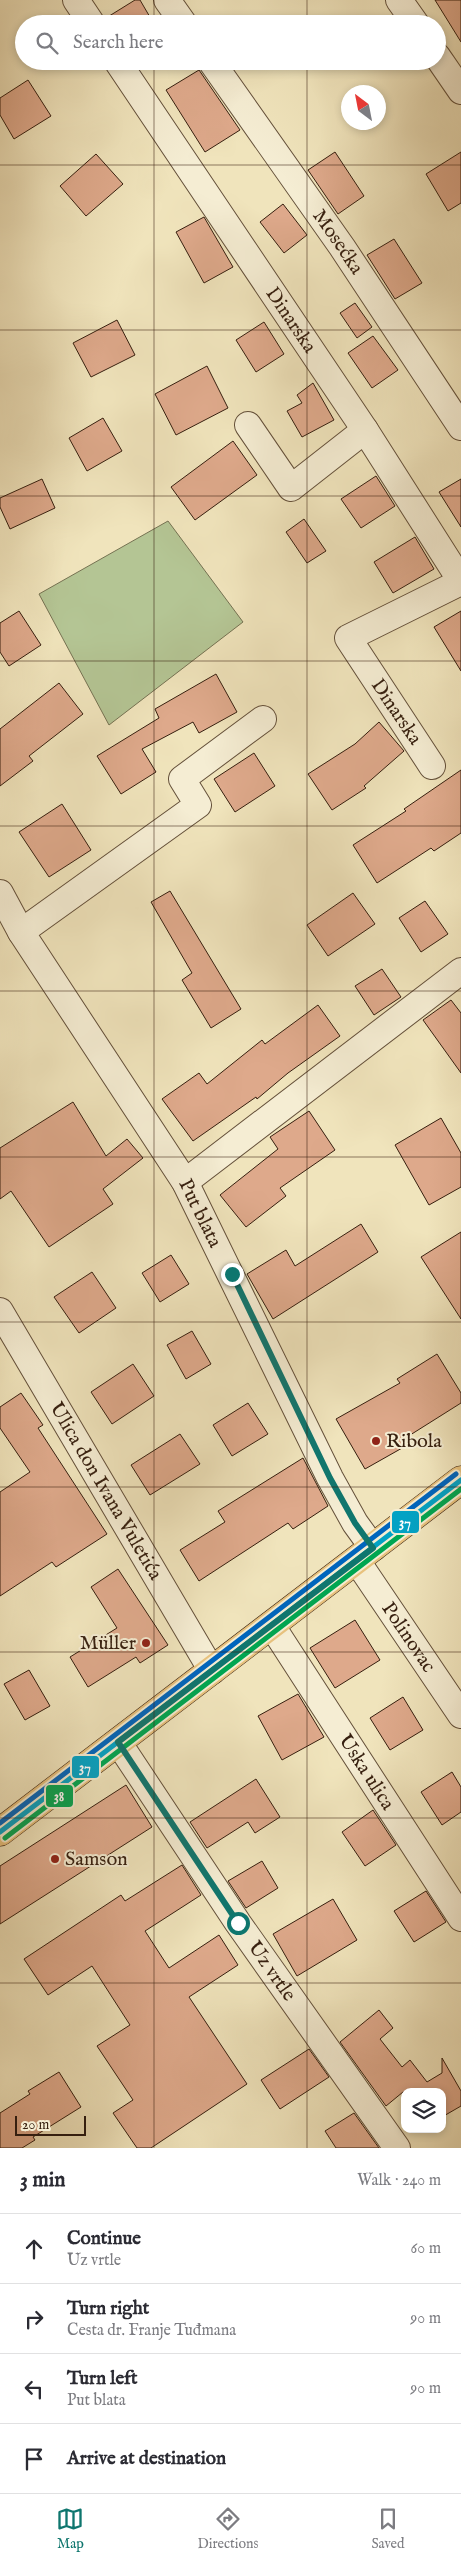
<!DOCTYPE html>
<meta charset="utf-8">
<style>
body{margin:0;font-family:"IM FELL English",serif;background:#f2f2f3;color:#2b2b33}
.controls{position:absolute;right:15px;bottom:15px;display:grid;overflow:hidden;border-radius:10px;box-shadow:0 2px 8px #0003}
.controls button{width:45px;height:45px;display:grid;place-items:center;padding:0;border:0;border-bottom:1px solid #e1e1e2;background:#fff;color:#2b2b33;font:25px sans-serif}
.compass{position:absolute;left:341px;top:85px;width:45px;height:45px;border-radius:50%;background:#fff;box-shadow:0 2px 8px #0003;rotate:328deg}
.scale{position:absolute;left:15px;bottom:12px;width:71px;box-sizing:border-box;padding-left:5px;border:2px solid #361f0f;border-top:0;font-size:14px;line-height:18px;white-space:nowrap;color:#361f0f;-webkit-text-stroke:4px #f5edd3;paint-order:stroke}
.stop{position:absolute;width:15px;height:15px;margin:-11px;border:4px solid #0f766e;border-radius:50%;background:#fff}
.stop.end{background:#0f766e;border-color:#fff;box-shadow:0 1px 5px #0008}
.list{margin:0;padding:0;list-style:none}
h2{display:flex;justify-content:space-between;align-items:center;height:65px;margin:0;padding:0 20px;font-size:21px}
h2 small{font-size:16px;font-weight:400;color:#7c7c81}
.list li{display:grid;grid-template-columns:32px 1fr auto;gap:15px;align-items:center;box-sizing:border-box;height:70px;padding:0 20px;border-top:1px solid #e1e1e2}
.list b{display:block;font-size:19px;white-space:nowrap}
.list p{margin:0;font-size:16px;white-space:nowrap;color:#7c7c81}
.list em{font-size:16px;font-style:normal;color:#7c7c81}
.icon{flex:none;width:28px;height:28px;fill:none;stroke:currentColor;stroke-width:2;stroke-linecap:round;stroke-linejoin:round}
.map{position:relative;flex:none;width:461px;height:2148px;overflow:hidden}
.search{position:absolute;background:#fff;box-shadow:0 2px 8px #0003;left:15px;right:15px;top:15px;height:55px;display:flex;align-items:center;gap:12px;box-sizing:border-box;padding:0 18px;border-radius:28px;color:#7c7c81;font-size:19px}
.sheet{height:345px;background:#fff}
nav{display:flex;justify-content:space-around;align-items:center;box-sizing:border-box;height:70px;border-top:1px solid #e1e1e2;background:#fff;font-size:14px;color:#7c7c81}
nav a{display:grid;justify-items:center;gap:2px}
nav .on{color:#0f766e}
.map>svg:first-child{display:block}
.green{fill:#b4c594;stroke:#757252}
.building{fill:#dea98b;stroke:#361f0f}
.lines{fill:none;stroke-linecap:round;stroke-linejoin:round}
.minor-casing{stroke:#64503a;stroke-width:28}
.major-casing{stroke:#361f0f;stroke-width:29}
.minor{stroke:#f5edd3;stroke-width:26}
.major{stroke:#e8c27e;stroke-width:28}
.bus-1-casing{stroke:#f5edd3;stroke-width:9}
.bus-2-casing{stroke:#f5edd3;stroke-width:9}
.bus-3-casing{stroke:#f5edd3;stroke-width:9}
.bus-1{stroke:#03a2c4;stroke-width:5}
.bus-2{stroke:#00a651;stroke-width:5}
.bus-3{stroke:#0065bd;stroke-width:5}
.route{stroke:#0f766e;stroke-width:6}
.grid{fill:none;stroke:#361f0f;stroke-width:1;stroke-opacity:0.55}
.poi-dot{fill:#8f2418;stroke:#f5edd3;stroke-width:2}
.labels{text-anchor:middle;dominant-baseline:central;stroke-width:4;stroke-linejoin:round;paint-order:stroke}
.street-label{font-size:20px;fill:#361f0f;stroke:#f5edd3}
.poi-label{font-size:20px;fill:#361f0f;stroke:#f5edd3;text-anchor:start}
.line-badge{stroke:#f5edd3;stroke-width:2}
.badge-label{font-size:14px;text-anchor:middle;font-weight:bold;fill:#fff}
</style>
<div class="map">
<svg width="461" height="2148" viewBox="0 0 461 2148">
<rect width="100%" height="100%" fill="#f0e4bc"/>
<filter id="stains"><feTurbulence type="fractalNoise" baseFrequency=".004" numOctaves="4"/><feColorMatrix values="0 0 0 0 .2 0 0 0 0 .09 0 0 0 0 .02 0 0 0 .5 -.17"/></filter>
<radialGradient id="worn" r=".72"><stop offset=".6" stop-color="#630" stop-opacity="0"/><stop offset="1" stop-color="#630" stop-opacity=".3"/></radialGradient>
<path class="green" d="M 168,521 L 243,622 L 109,725 L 39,594 Z"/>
<path class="building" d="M 135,0 L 140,0 L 154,24 L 107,24 L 106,18 Z
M 435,0 L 461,0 L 461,42 Z
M 199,70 L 240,130 L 205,152 L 166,90 Z
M 28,80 L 51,116 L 14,139 L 0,115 L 0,98 Z
M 335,152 L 364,196 L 338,214 L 308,170 Z
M 461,152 L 461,203 L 448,211 L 426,174 Z
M 96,154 L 123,184 L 86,216 L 60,186 Z
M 283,204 L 307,235 L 284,253 L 260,222 Z
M 204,217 L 233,267 L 204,283 L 176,232 Z
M 394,239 L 422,283 L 395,299 L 367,255 Z
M 355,303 L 372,327 L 357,338 L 340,313 Z
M 117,320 L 135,355 L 91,377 L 73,343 Z
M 264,322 L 284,354 L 256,372 L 236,340 Z
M 373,336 L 398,370 L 372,388 L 348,353 Z
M 207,366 L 228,408 L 176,435 L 155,394 Z
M 313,383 L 334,420 L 302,437 L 287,411 L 302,403 L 297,395 Z
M 103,418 L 122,451 L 87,471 L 69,438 Z
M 233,441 L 257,475 L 195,520 L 171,487 Z
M 376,476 L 395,506 L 361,528 L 341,499 Z
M 42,479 L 55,508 L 10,529 L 0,507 L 0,498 Z
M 461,479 L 461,527 L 439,492 Z
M 304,519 L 326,551 L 307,563 L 286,532 Z
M 415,537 L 434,569 L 393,593 L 374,562 Z
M 19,611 L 41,645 L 9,666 L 0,652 L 0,623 Z
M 461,611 L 461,671 L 434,627 Z
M 216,674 L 237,712 L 199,733 L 193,722 L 142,749 L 156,772 L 121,794 L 97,756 L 159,718 L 155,709 Z
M 59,683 L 83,714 L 29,756 L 33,761 L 0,786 L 0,729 Z
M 379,722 L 404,751 L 364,786 L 366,788 L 332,810 L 308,774 L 355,744 Z
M 254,753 L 275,786 L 235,812 L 214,779 Z
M 461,770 L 461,833 L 434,851 L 431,848 L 377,883 L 353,845 L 406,811 L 404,809 Z
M 62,804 L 91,850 L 49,877 L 19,832 Z
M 170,891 L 241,1009 L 211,1028 L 182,980 L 192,973 L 151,902 Z
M 353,893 L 375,924 L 328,956 L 307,925 Z
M 425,901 L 448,934 L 421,952 L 399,918 Z
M 382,969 L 401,997 L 374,1015 L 355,986 Z
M 451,1000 L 461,1013 L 461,1073 L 423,1020 Z
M 318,1005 L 340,1036 L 288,1073 L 257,1099 L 256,1097 L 193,1141 L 162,1099 L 199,1073 L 207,1084 L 262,1040 L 265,1044 Z
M 73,1102 L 106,1156 L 127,1139 L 143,1158 L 103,1189 L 113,1204 L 49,1247 L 11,1191 L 0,1199 L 0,1148 Z
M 309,1111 L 335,1150 L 280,1188 L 286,1196 L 246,1227 L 220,1195 L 278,1149 L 270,1137 Z
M 441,1118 L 461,1153 L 461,1187 L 429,1205 L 395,1145 Z
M 361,1224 L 378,1252 L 273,1319 L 247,1274 L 286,1250 L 295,1266 Z
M 461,1232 L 461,1319 L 421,1257 Z
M 171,1255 L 189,1284 L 160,1302 L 142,1273 Z
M 92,1272 L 116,1308 L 79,1333 L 54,1297 Z
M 192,1331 L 211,1364 L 186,1379 L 167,1345 Z
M 437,1354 L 461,1393 L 461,1403 L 407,1437 L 411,1443 L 365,1469 L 336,1419 L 400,1383 L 397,1379 Z
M 133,1364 L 154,1396 L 112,1424 L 91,1392 Z
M 21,1393 L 43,1425 L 38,1428 L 107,1534 L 56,1567 L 52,1562 L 0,1596 L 0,1492 L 30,1472 L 0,1428 L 0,1407 Z
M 248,1403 L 268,1434 L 232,1456 L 213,1425 Z
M 180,1434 L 200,1464 L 150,1495 L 131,1465 Z
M 303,1458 L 328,1506 L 293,1529 L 288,1523 L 199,1581 L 180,1550 L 225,1522 L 218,1511 Z
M 118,1569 L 168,1645 L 140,1663 L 136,1657 L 88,1687 L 70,1657 L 117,1628 L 91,1587 Z
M 355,1620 L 380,1660 L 335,1688 L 310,1648 Z
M 29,1670 L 50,1706 L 25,1720 L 4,1684 Z
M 298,1694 L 324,1737 L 282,1760 L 258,1716 Z
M 403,1697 L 423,1730 L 390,1750 L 370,1718 Z
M 452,1772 L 461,1787 L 461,1812 L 442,1825 L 421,1792 Z
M 256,1779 L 280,1817 L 255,1833 L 248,1822 L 207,1848 L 190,1822 Z
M 126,1785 L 152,1827 L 0,1924 L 0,1866 Z
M 373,1810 L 396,1845 L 365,1866 L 342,1832 Z
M 262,1861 L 278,1888 L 246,1908 L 228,1881 Z
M 182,1865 L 201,1895 L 145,1931 L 169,1968 L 219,1935 L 238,1965 L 189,1997 L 247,2084 L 151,2148 L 137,2148 L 113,2113 L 133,2100 L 97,2046 L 130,2025 L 92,1966 L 48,1995 L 24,1959 L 121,1895 L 125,1901 Z
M 426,1891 L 446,1922 L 414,1942 L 394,1911 Z
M 333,1899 L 357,1940 L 297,1976 L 273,1934 Z
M 379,2010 L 393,2028 L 380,2039 L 402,2067 L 410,2060 L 427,2082 L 442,2073 L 442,2058 L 461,2091 L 461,2106 L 442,2117 L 442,2092 L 403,2092 L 386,2106 L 340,2042 Z
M 309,2049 L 329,2077 L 280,2109 L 261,2080 Z
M 59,2072 L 81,2107 L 33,2137 L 35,2140 L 22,2148 L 0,2148 L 0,2113 L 30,2094 L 28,2091 Z
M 354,2113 L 379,2148 L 336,2148 L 325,2131 Z"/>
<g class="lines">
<defs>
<g id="minor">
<path d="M 76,0 L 92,24"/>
<path d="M 167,0 L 184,24"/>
<path d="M 399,0 L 416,24"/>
<path d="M 437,56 L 461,91"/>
<path id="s1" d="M 117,61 L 365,430 L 461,581"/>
<path id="s2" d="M 211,61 L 342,247 L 461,427"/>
<path d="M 248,425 L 291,488 L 365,430"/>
<path d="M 432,766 L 348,638 L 461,582"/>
<path id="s3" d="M 0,893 L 21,932 L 185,1182 L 330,1478 L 355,1523 L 373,1548"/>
<path d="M 21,932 L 198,805 L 182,779 L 263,719"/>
<path d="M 185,1182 L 461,971"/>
<path id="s4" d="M 0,1311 L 212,1671"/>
<path id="s5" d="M 357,1561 L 461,1715"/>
<path id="s6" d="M 272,1626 L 461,1918"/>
<path id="s7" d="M 118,1742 L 238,1923 L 397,2148"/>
</g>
<path id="major" d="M 0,1832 L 461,1480"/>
</defs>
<use href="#minor" class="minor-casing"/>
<use href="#major" class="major-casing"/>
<use href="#minor" class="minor"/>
<use href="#major" class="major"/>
<defs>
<path id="bus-1" d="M 0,1832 L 461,1480"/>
<path id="bus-2" d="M 5,1838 L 461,1489"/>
<path id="bus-3" d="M 0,1823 L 456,1474"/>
</defs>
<use href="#bus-1" class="bus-1-casing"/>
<use href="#bus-2" class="bus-2-casing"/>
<use href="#bus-3" class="bus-3-casing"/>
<use href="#bus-1" class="bus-1"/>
<use href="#bus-2" class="bus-2"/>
<use href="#bus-3" class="bus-3"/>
</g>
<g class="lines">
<path class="route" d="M 232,1274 L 330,1478 L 355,1523 L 373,1548 L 118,1742 L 238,1923"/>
</g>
<path class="grid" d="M 154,0 L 154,24M 307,0 L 307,24M 154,61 L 154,2148M 307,61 L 307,2148M 0,165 L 461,165M 0,330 L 461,330M 0,496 L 461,496M 0,661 L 461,661M 0,826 L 461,826M 0,991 L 461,991M 0,1157 L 461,1157M 0,1322 L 461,1322M 0,1487 L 461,1487M 0,1652 L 461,1652M 0,1818 L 461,1818M 0,1983 L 461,1983"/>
<g class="poi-dot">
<circle cx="376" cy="1441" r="5"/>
<circle cx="146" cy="1643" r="5"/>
<circle cx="55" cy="1859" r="5"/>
</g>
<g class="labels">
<g class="street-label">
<text stroke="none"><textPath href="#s2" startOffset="221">Mosećka</textPath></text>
<text stroke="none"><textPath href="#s1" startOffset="312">Dinarska</textPath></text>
<text transform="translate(396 712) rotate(56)">Dinarska</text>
<text stroke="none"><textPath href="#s3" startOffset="378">Put blata</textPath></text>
<text stroke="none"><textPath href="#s4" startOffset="209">Ulica don Ivana Vuletića</textPath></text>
<text stroke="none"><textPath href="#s5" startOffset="92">Polinovac</textPath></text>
<text stroke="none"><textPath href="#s6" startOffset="174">Uska ulica</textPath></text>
<text stroke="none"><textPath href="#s7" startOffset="276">Uz vrtle</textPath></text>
</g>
<g class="poi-label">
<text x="386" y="1441">Ribola</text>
<text x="136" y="1643" text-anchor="end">Müller</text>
<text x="65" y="1859">Samson</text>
</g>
</g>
<g class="line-badge">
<rect x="391" y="1510" width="29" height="24" rx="5" fill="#03a2c4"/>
<rect x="71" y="1755" width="29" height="24" rx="5" fill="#03a2c4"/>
<rect x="45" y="1784" width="29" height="24" rx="5" fill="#00a651"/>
</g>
<g class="badge-label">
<text x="405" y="1527">37</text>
<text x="85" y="1772">37</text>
<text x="59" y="1801">38</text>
</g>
<rect width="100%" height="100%" filter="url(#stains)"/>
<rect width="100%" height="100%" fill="url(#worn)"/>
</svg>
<div class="controls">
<button><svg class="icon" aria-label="layers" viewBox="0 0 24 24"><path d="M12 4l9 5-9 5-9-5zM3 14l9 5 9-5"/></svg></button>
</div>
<svg class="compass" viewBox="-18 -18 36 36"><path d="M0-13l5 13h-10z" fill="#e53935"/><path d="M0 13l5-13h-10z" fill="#7c7c81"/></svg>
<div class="scale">20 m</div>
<div class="stop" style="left:238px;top:1923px"></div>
<div class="stop end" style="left:232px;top:1274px"></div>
<div class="search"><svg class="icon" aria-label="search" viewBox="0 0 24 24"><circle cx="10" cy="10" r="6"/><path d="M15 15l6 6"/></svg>Search here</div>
</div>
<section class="sheet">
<h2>3 min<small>Walk · 240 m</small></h2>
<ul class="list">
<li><svg class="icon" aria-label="ahead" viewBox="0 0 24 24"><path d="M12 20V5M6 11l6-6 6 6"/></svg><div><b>Continue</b><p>Uz vrtle</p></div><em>60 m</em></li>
<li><svg class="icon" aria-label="right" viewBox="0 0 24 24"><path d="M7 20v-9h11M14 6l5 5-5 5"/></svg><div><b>Turn right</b><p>Cesta dr. Franje Tuđmana</p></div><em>90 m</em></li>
<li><svg class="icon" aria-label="left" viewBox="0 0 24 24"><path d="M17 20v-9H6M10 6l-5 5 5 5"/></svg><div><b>Turn left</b><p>Put blata</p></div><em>90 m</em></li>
<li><svg class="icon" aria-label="arrive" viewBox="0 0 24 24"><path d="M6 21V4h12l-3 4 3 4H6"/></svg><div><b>Arrive at destination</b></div></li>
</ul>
</section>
<nav>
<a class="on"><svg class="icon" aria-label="map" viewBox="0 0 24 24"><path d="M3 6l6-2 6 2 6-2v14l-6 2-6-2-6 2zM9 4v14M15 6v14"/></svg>Map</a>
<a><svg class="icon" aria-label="directions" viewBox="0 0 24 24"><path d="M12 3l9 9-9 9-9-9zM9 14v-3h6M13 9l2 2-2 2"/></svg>Directions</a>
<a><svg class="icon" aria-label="saved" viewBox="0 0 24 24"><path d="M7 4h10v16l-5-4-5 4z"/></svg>Saved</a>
</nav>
